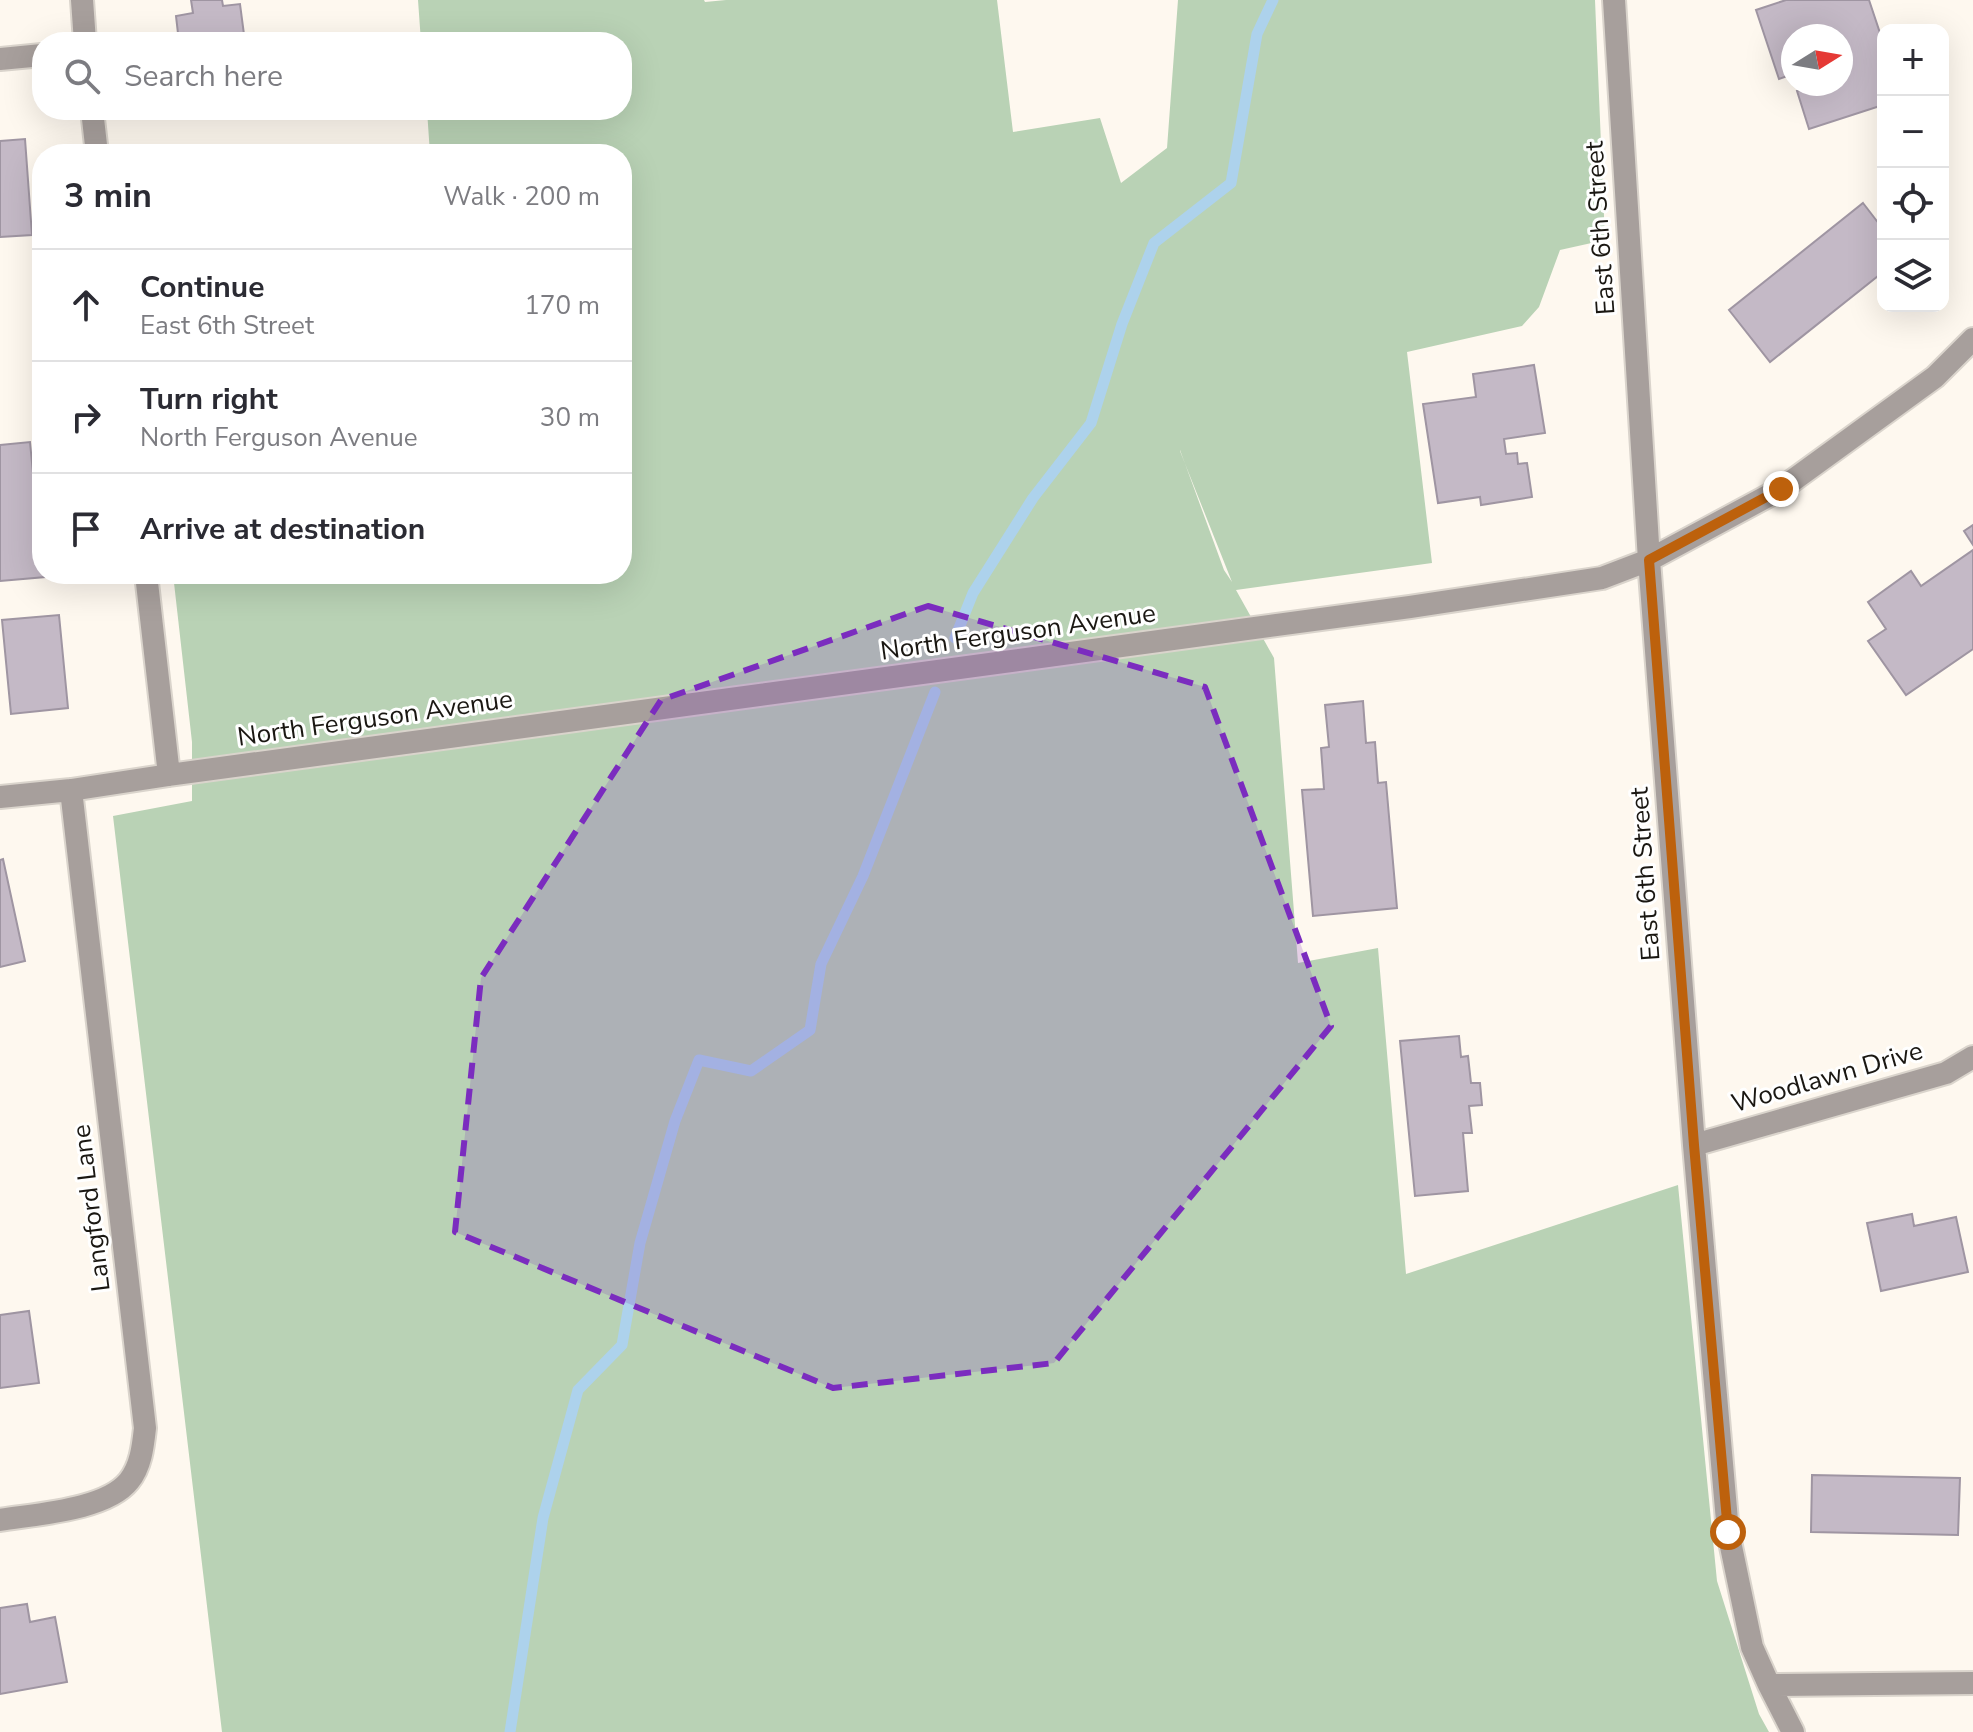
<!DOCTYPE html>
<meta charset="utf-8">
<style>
body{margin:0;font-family:"Nunito Sans",sans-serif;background:#f7f7f7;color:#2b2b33}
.controls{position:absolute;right:24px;top:24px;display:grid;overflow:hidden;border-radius:16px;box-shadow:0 8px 32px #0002}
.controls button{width:72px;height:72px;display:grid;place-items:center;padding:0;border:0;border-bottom:2px solid #e1e1e2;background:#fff;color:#2b2b33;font:40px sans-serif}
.compass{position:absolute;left:1781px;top:24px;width:72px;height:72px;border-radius:50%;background:#fff;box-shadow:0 8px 32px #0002;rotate:79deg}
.stop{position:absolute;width:24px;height:24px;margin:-18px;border:6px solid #bd610c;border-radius:50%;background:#fff}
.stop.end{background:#bd610c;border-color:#fff;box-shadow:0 2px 8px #0008}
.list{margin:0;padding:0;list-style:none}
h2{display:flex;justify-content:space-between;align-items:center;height:104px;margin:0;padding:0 32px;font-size:34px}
h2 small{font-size:26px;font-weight:400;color:#7c7c81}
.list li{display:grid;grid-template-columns:52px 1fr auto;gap:24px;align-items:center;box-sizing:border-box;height:112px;padding:0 32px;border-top:2px solid #e1e1e2}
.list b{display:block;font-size:30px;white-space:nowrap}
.list p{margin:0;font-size:26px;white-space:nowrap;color:#7c7c81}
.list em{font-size:26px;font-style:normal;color:#7c7c81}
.icon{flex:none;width:44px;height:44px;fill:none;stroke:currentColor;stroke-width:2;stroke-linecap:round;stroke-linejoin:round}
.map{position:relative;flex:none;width:1973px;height:1732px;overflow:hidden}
.search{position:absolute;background:#fff;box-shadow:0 8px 32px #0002;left:32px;top:32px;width:600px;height:88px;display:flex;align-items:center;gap:20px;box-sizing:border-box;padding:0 28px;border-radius:32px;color:#7c7c81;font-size:30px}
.panel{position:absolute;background:#fff;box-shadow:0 8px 32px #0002;left:32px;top:144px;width:600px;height:440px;border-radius:32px}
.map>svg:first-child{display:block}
.green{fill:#b9d2b5;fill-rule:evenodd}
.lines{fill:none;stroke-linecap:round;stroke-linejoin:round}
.stream{stroke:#add2ec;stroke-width:11}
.building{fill:#c4b9c6;stroke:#9f95a2;stroke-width:2}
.minor-casing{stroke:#dad4cc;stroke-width:26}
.minor{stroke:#a79f9c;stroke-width:22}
.route{stroke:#bd610c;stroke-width:10}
.marked{fill:#7b2cbf;fill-opacity:0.2;stroke:#7b2cbf;stroke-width:6;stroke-dasharray:16 10;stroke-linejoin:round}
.labels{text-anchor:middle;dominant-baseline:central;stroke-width:6;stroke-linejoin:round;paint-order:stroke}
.street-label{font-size:26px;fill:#1a1712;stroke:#fff}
</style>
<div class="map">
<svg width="1973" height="1732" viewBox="0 0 1973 1732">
<rect width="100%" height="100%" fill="#fef8ef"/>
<path class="green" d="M 418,0 L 704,0 L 705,2 L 726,0 L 997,0 L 1013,132 L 1100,118 L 1121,183 L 1167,148 L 1178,0 L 1595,0 L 1605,240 L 1560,250 L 1539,307 L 1522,326 L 1407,352 L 1432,563 L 1236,590 L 1274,658 L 1298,963 L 1378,948 L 1406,1274 L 1678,1185 L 1717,1581 L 1759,1714 L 1769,1732 L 222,1732 L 113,816 L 192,801 L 192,742 L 173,574 L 622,574 L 622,154 L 430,154 L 427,110 L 622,110 L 622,42 L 421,42 ZM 1180,450 L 1180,451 L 1232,582 L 1224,570 Z"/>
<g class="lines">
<path class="stream" d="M 955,638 L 973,593 L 1033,498 L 1091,423 L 1122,324 L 1154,243 L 1231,183 L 1257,34 L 1273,0
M 510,1732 L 543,1518 L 578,1390 L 622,1345 L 640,1243 L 675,1121 L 699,1060 L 751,1071 L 810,1030 L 821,964 L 863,876 L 935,692"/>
</g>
<path class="building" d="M 191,0 L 222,0 L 223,6 L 240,4 L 245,42 L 179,42 L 176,16 L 193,13 Z
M 1786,0 L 1869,0 L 1883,42 L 1883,105 L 1809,129 L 1797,91 L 1818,84 L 1841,84 L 1841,36 L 1793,36 L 1793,74 L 1779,79 L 1756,10 Z
M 25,139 L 32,235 L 0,237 L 0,141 Z
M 1863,203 L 1883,229 L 1883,272 L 1770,362 L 1729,310 Z
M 1534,365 L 1545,433 L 1504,439 L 1506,454 L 1517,453 L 1518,464 L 1527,463 L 1532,497 L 1481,505 L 1480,497 L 1438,503 L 1423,404 L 1476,397 L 1473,374 Z
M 30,442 L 39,535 L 42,535 L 42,574 L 57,574 L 57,576 L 0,581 L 0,445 Z
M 1973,525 L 1973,545 L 1964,531 Z
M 1973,550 L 1973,649 L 1906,695 L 1868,641 L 1886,629 L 1868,602 L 1911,571 L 1921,586 Z
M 59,615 L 68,708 L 11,714 L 2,620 Z
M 1363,701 L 1366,743 L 1375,742 L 1378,783 L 1386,782 L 1397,908 L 1313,916 L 1302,790 L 1324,789 L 1321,748 L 1329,747 L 1325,705 Z
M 3,859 L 25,961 L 0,967 L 0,860 Z
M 1459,1036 L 1461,1057 L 1468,1056 L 1471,1083 L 1480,1083 L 1482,1105 L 1469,1106 L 1472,1133 L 1463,1133 L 1468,1191 L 1415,1196 L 1400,1041 Z
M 1912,1214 L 1914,1226 L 1956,1217 L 1968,1272 L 1881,1291 L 1867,1223 Z
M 29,1311 L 39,1383 L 0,1388 L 0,1315 Z
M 1812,1475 L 1960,1478 L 1958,1535 L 1811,1532 Z
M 27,1604 L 30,1622 L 55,1617 L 67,1682 L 0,1694 L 0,1608 Z"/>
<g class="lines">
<defs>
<path id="minor" d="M 82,0 L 85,42
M 1614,0 L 1649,560 L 1694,1145 L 1728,1532 L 1752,1647 L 1769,1685 L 1793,1732
M 0,59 L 42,55
M 92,110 L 97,154
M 146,574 L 169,775
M 0,797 L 71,790 L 169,775 L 1410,607 L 1602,578 L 1649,560 L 1781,489 L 1935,377 L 1973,339
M 1694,1145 L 1946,1073 L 1973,1057
M 0,1520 C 36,1514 106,1510 129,1481 C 141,1466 143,1446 145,1428 L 71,790
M 1769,1685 L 1973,1683"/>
</defs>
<use href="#minor" class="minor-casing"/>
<use href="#minor" class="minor"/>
</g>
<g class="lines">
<path class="route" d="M 1728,1532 L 1694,1145 L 1649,560 L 1781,489"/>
</g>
<path class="marked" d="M 928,606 L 1205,687 L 1331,1026 L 1054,1363 L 833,1388 L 455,1232 L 481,978 L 661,700 Z"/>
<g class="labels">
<g class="street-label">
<text transform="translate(1600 228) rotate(-94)">East 6th Street</text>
<text transform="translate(1018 632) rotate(-8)">North Ferguson Avenue</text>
<text transform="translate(375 718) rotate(-8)">North Ferguson Avenue</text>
<text transform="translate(1645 874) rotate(-94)">East 6th Street</text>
<text transform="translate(1827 1077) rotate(-16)">Woodlawn Drive</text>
<text transform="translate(91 1208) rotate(-97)">Langford Lane</text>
</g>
</g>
</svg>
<div class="controls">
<button>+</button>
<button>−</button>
<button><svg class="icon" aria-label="locate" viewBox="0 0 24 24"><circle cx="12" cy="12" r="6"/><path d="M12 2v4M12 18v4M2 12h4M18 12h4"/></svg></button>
<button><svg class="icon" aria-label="layers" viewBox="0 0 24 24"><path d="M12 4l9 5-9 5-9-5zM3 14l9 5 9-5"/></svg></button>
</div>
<svg class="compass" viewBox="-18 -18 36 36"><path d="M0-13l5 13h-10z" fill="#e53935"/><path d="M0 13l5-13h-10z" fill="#7c7c81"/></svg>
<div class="stop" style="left:1728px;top:1532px"></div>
<div class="stop end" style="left:1781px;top:489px"></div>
<div class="search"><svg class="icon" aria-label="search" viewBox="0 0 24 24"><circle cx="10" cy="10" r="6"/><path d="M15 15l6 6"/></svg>Search here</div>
<section class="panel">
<h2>3 min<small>Walk · 200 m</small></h2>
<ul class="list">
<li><svg class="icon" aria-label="ahead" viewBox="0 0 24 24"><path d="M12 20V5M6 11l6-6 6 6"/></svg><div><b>Continue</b><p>East 6th Street</p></div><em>170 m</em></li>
<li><svg class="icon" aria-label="right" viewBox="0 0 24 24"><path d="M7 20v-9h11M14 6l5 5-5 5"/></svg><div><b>Turn right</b><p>North Ferguson Avenue</p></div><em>30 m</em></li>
<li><svg class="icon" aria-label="arrive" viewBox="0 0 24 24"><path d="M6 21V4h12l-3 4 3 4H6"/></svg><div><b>Arrive at destination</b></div></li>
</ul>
</section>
</div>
